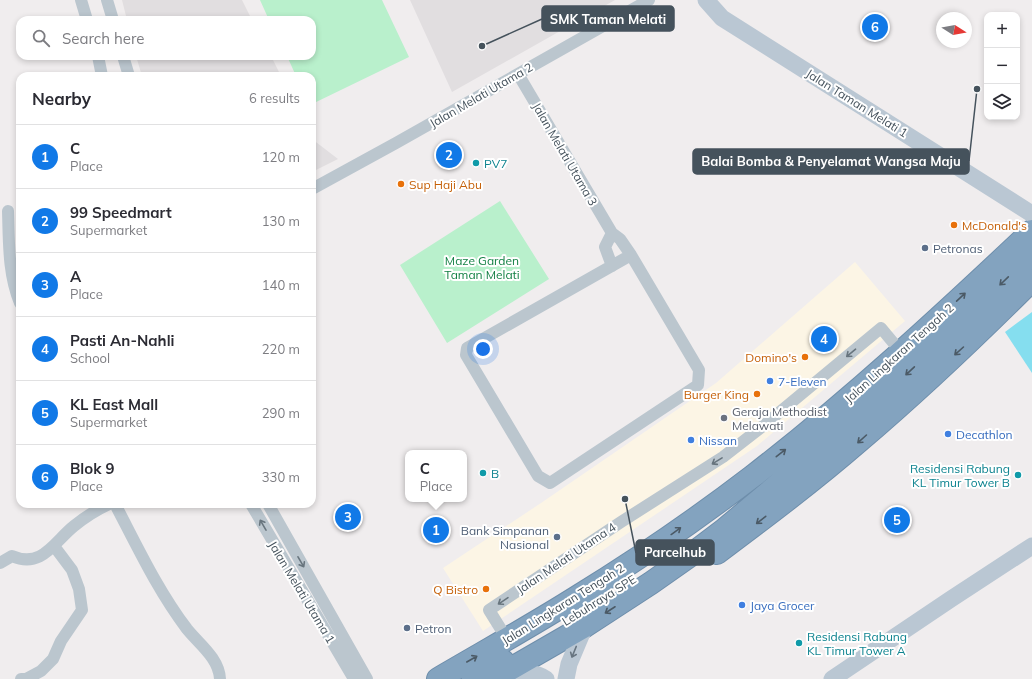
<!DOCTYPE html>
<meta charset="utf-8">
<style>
body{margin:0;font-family:Mulish,sans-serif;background:#f2f2f3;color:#2b2b33}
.controls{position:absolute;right:12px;top:12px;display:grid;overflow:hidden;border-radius:8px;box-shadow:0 2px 6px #0003}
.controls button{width:36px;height:36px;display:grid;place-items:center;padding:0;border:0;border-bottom:1px solid #e1e1e2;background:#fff;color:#2b2b33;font:20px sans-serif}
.compass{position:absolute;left:936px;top:12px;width:36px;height:36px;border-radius:50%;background:#fff;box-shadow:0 2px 6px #0003;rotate:101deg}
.you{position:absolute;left:483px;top:349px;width:14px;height:14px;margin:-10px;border:3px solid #fff;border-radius:50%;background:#1a73e8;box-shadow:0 0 0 6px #1a73e833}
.badge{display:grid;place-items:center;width:26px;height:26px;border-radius:50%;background:#1179e7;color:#fff;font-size:13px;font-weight:700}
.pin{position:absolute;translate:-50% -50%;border:2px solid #fff;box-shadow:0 1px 4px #0006}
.popup{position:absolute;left:405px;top:450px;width:62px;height:52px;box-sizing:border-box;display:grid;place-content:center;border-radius:8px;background:#fff;filter:drop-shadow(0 1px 3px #0005);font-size:13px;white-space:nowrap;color:#7c7c81}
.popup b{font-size:15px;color:#2b2b33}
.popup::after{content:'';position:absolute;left:50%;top:100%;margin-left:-8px;border:8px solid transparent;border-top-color:#fff}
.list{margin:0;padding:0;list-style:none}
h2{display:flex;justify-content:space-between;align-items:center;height:52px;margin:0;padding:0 16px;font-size:17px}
h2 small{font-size:13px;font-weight:400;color:#7c7c81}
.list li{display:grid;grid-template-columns:26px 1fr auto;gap:12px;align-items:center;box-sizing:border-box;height:64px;padding:0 16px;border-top:1px solid #e1e1e2}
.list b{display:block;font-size:15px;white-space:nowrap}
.list p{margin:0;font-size:13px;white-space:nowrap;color:#7c7c81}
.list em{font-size:13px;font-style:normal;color:#7c7c81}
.icon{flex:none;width:22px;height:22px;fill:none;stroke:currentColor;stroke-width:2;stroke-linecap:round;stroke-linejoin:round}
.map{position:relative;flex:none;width:1032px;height:679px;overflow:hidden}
.search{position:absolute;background:#fff;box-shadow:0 2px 6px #0003;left:16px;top:16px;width:300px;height:44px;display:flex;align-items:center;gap:10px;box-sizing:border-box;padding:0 14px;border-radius:12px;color:#7c7c81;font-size:15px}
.panel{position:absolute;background:#fff;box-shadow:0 2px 6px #0003;left:16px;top:72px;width:300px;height:436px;border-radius:12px}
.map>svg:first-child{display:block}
.commercial{fill:#fcf5e5}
.education{fill:#e1dee0}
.green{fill:#b9f0cc}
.water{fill:#85deef}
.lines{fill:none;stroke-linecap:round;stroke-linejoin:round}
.highway-casing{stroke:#6e8eab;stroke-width:24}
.street{stroke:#bbc6ce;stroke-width:12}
.secondary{stroke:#bac7d3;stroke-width:17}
.highway{stroke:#83a3bf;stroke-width:22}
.oneway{stroke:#4b5a66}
.oneway2{stroke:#68757e}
.oneway3{stroke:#687580}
.culture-dot{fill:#0f9aa8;stroke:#fff;stroke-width:1.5}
.food-dot{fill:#e8710a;stroke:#fff;stroke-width:1.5}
.service-dot{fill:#5c6f8a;stroke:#fff;stroke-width:1.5}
.shop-dot{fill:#3f7fe0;stroke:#fff;stroke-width:1.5}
.worship-dot{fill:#6b7280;stroke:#fff;stroke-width:1.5}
.labels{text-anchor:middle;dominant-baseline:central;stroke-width:4;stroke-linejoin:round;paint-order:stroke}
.street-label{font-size:12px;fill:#45525c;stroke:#fff}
.culture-label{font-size:12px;fill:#0d838f;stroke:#fff;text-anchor:start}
.food-label{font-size:12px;fill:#c56008;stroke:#fff;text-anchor:end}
.service-label{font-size:12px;fill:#4e5e75;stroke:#fff;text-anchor:start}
.park-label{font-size:12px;fill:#138044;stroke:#fff}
.shop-label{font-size:12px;fill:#366cbe;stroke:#fff;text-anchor:start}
.worship-label{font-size:12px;fill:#5b616d;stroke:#fff;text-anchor:start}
.leader{fill:none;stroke:#45525c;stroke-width:1.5}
.callout-dot{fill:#45525c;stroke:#fff;stroke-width:1.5}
.callout{fill:#45525c;stroke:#45525c;stroke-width:1.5}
.callout-label{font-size:13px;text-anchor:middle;font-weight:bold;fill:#fff}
</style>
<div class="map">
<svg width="1032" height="679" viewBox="0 0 1032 679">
<rect width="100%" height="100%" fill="#f0edee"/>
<path class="commercial" d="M 855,262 L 905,321 L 757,446 L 483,631 L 443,568 L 541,503 L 716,383 Z"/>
<path class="education" d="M 122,0 L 242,0 L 252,20 L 127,20 Z
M 410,0 L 615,0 L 452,92 Z
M 136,56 L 271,56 L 281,76 L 142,76 Z
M 312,139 L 338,159 L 312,172 Z"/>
<path class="green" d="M 260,0 L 382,0 L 409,57 L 312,104 L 312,76 L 296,76 L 287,56 L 312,56 L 312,20 L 269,20 Z
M 500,201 L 549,279 L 447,343 L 400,265 Z"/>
<path class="water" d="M 1032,312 L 1032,373 L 1005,332 Z"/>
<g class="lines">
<defs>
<path id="highway" d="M 717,553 C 765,517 813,481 858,442 C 918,391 976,336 1032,280
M 438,679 C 484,652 531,626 577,597 C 637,560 697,519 753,476 C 851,400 942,316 1032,231
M 473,679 L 503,661
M 493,679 L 585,626 L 651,583 L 688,557 L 725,529 L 881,398 L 966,318 L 1032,254"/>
</defs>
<use href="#highway" class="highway-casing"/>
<path class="street" d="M 81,0 L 87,20
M 107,0 L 113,20
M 98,56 L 102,76
M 123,56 L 129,76
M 518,74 L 612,233 L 620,239 L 631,255
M 312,189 L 396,143 L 649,0
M 8,211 C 9,242 8,274 20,303
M 612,233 L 605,247 L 612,266
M 631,255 L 699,370 L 698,385 L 550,483 L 538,476 L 466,355 L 467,348 Z
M 115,504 C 137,546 158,591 187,629 C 199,644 219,658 220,679
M 251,504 L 354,679
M 268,504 L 367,679
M 0,563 L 12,556 C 42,569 54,542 74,526 C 85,517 96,510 109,504
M 507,639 L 489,610 L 621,522 L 723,457 L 763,426 L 881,328 L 901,352
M 21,679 L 26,679 L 41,671 L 53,659 L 61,641 L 82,610 L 79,589 L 72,570 L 54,546"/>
<path class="secondary" d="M 706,0 L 722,18 L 1032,214
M 503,674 C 516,673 534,670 546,679
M 566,679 L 569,664 L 585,626
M 832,679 L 951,599 L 1032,546"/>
<use href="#highway" class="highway"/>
</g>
<defs><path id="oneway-shaft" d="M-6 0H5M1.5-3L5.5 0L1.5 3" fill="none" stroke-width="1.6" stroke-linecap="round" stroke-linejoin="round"/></defs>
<g class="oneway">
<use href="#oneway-shaft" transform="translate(1004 281) rotate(136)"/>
<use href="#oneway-shaft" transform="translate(961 297) rotate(-43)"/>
<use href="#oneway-shaft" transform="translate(959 351) rotate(138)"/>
<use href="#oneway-shaft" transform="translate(910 371) rotate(137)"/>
<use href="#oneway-shaft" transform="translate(862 439) rotate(138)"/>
<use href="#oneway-shaft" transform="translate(781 453) rotate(-38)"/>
<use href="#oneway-shaft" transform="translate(761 520) rotate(142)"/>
<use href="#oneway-shaft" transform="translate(676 531) rotate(-36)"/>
<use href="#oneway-shaft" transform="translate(610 610) rotate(147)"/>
<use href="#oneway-shaft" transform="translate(472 659) rotate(-30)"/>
</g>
<g class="oneway2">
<use href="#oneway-shaft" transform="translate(851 353) rotate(140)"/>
<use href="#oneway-shaft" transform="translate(717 461) rotate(148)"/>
<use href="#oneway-shaft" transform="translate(263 525) rotate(-120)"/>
<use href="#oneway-shaft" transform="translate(301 562) rotate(60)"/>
<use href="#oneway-shaft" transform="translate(503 601) rotate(146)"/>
</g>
<use class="oneway3" href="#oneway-shaft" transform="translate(574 652) rotate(112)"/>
<g class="culture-dot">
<circle cx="476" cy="163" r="4"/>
<circle cx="483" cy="473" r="4"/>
<circle cx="1018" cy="475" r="4"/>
<circle cx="799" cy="643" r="4"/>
</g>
<g class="food-dot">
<circle cx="401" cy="184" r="4"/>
<circle cx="954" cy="225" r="4"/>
<circle cx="805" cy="357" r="4"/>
<circle cx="757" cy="394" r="4"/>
<circle cx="486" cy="589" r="4"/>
</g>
<g class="service-dot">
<circle cx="925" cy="248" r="4"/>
<circle cx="557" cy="537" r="4"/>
<circle cx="407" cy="628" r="4"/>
</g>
<g class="shop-dot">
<circle cx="770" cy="381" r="4"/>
<circle cx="948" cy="434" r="4"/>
<circle cx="691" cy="440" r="4"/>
<circle cx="742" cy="605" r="4"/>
</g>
<circle class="worship-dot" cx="724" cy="418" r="4"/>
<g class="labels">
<g class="street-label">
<text transform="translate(481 95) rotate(-30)">Jalan Melati Utama 2</text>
<text transform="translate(857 103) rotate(32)">Jalan Taman Melati 1</text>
<text transform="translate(565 154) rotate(60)">Jalan Melati Utama 3</text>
<text transform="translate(899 353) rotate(-42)">Jalan Lingkaran Tengah 2</text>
<text transform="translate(566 558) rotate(-34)">Jalan Melati Utama 4</text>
<text transform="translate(302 592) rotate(59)">Jalan Melati Utama 1</text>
<text transform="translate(599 600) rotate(-32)">Lebuhraya SPE</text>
<text transform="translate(563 604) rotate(-32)">Jalan Lingkaran Tengah 2</text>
</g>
<g class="culture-label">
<text x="484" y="163">PV7</text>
<text x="1010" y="468" text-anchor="end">Residensi Rabung<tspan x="1010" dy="14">KL Timur Tower B</tspan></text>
<text x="491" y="473">B</text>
<text x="807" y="636">Residensi Rabung<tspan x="807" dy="14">KL Timur Tower A</tspan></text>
</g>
<g class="food-label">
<text x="409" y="184" text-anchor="start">Sup Haji Abu</text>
<text x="962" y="225" text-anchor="start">McDonald's</text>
<text x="797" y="357">Domino's</text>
<text x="749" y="394">Burger King</text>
<text x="478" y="589">Q Bistro</text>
</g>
<g class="service-label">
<text x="933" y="248">Petronas</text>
<text x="549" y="530" text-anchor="end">Bank Simpanan<tspan x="549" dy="14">Nasional</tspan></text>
<text x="415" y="628">Petron</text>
</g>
<g class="park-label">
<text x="482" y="260">Maze Garden<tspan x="482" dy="14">Taman Melati</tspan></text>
</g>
<g class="shop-label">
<text x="778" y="381">7-Eleven</text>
<text x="956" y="434">Decathlon</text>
<text x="699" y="440">Nissan</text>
<text x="750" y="605">Jaya Grocer</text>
</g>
<g class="worship-label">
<text x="732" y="411">Geraja Methodist<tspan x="732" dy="14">Melawati</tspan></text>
</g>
</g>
<path class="leader" d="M482 46L542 19M977 89L969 161M625 499L636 553"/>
<g class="callout-dot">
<circle cx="482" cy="46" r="4"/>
<circle cx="977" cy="89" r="4"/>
<circle cx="625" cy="499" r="4"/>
</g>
<g class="callout">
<rect x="542" y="6" width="132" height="25" rx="4"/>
<rect x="693" y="149" width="276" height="25" rx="4"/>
<rect x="636" y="540" width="78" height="25" rx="4"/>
</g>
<g class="callout-label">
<text x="608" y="24">SMK Taman Melati</text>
<text x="831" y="166">Balai Bomba &amp; Penyelamat Wangsa Maju</text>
<text x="675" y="557">Parcelhub</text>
</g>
</svg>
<div class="controls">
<button>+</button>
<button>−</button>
<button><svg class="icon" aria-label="layers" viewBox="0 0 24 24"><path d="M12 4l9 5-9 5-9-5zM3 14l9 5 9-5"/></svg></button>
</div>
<svg class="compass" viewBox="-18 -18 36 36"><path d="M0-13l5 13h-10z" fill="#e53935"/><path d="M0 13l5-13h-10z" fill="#7c7c81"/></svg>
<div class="you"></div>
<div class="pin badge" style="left:436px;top:530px">1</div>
<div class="popup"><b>C</b>Place</div>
<div class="pin badge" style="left:449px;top:155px">2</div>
<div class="pin badge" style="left:348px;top:517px">3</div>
<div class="pin badge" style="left:824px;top:339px">4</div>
<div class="pin badge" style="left:897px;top:520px">5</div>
<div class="pin badge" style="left:875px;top:27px">6</div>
<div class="search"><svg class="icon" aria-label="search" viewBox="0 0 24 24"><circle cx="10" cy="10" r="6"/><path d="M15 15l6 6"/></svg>Search here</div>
<section class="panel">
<h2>Nearby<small>6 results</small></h2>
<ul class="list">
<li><span class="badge">1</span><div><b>C</b><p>Place</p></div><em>120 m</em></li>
<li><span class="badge">2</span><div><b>99 Speedmart</b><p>Supermarket</p></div><em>130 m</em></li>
<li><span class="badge">3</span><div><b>A</b><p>Place</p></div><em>140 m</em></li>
<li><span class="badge">4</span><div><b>Pasti An-Nahli</b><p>School</p></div><em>220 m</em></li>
<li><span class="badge">5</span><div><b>KL East Mall</b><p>Supermarket</p></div><em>290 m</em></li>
<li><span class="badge">6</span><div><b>Blok 9</b><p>Place</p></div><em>330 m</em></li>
</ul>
</section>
</div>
